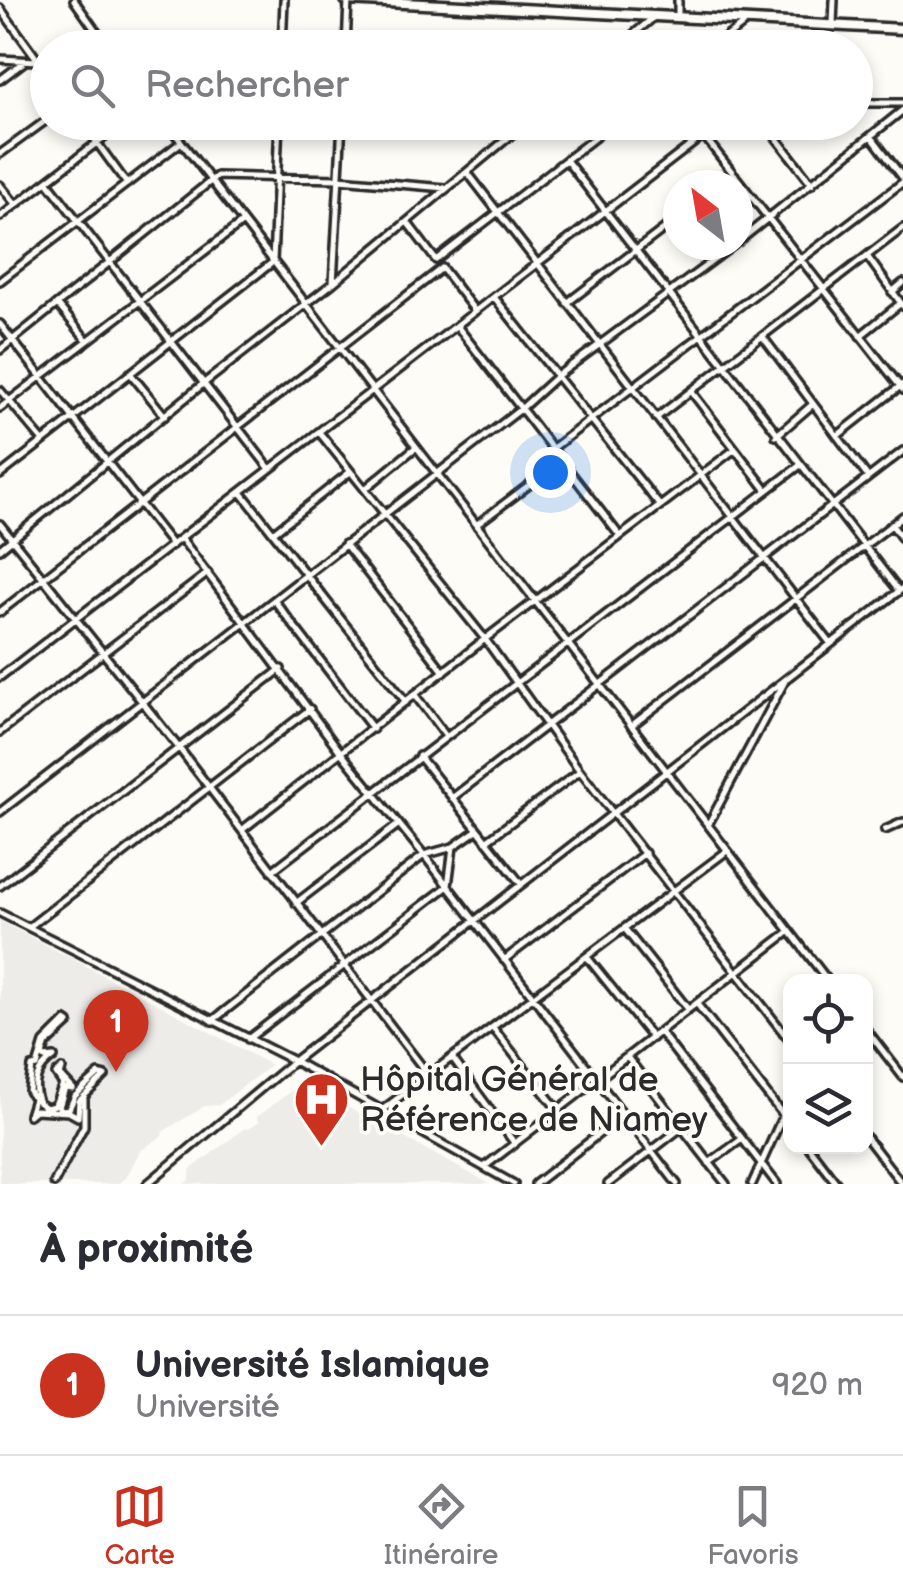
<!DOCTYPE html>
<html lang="fr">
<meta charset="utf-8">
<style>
body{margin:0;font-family:"Balsamiq Sans",sans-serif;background:#f7f7f7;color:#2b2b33}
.controls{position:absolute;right:30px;bottom:30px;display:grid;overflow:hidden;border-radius:20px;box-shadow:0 5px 15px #0003}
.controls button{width:90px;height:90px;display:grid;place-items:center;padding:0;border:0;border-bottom:2px solid #e1e1e2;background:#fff;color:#2b2b33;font:50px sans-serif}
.compass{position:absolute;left:663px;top:170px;width:90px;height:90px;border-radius:50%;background:#fff;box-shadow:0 5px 15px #0003;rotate:329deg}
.you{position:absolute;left:550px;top:472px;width:35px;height:35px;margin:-25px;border:8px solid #fff;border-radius:50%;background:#1a73e8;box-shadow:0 0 0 15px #1a73e833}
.badge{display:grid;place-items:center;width:65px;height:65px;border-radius:50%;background:#c8321e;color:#fff;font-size:32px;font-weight:700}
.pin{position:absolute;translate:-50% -82px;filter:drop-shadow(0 2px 5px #0008)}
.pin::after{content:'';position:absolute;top:52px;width:35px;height:30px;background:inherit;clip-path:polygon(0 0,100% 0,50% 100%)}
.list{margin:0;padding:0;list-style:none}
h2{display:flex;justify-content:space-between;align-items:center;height:130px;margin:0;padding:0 40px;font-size:42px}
h2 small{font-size:32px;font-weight:400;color:#7c7c81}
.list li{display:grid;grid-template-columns:65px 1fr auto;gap:30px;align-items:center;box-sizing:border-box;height:140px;padding:0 40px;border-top:2px solid #e1e1e2}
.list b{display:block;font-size:38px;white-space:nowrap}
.list p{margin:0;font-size:32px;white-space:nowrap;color:#7c7c81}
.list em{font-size:32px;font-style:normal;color:#7c7c81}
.icon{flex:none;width:55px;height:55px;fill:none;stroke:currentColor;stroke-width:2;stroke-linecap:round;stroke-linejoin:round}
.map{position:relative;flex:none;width:903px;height:1184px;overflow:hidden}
.search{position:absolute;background:#fff;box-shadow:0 5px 15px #0003;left:30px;right:30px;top:30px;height:110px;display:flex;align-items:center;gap:25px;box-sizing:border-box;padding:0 35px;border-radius:55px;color:#7c7c81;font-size:38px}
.sheet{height:270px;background:#fff}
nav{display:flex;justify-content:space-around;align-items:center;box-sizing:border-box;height:140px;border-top:2px solid #e1e1e2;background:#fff;font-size:28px;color:#7c7c81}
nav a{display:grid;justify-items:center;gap:5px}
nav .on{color:#c8321e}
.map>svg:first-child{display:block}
.built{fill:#edece8}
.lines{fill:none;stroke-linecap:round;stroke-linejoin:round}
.street-casing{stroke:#2b2b2b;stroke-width:12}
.secondary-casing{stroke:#2b2b2b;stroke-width:15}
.street{stroke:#fdfcf7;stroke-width:5}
.secondary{stroke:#fdfcf7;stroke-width:8}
.labels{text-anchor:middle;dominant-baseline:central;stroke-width:8;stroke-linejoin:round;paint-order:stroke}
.poi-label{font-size:35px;fill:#2b2b2b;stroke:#fdfcf7;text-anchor:start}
</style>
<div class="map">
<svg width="903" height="1184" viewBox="0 0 903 1184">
<rect width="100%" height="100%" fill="#fdfcf7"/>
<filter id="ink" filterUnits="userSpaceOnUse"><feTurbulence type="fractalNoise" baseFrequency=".01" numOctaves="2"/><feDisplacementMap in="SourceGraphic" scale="20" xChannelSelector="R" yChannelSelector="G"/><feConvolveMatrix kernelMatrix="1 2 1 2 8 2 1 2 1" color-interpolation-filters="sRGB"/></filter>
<g filter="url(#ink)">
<path class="built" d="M 0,921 L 139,994 L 271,1065 L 219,1105 L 205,1106 L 162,1132 L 163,1135 L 140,1151 L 126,1178 L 117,1184 L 0,1184 Z
M 302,1083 L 490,1184 L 184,1184 L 190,1179 L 190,1170 L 245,1128 L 249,1129 L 258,1123 L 257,1117 Z"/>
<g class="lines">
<defs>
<path id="street" d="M 74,0 L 108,48
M 0,8 L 48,74
M 678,16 L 678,0
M 833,24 L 834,0
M 282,48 L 284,0
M 346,48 L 348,0
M 617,48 L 654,17
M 712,48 L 746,22
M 0,59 L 37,61
M 0,80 L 24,62
M 856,103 L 903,103
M 82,122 L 127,184
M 166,122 L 829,982
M 175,122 L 277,125
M 693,122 L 903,390
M 764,122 L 812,184
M 342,127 L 420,131 L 441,122
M 871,136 L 903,178
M 0,154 L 48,119
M 566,160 L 899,591
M 467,172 L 831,644
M 47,181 L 270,469
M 0,185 L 16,205
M 722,185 L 735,175
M 0,217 L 124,122
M 407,222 L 435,259
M 738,242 L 903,110
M 867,256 L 903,306
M 436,260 L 615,122
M 442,268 L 475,311
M 0,281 L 180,143
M 333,283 L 342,122
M 892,292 L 903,283
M 494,297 L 660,506
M 567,303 L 678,218
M 57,304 L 87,340
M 0,324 L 172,545
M 457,326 L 620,536
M 860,336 L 901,303
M 763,337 L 868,477
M 0,350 L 217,176 L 339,179 L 445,188
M 130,373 L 165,416
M 0,390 L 43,441
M 691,391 L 765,488
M 0,408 L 243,222
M 656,418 L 903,228
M 319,432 L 485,639 L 580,771 L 790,1041
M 776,436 L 813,404
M 837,436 L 903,384
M 553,448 L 903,182
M 0,475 L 273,262 L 279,122
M 365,489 L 416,447
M 241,492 L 406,702
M 0,524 L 179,748 L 429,1076
M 476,525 L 562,460
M 892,525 L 903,540
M 274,532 L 350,472
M 181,538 L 342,754 L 424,855 L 677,1184
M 345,544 L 444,672
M 0,549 L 203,384 L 333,283 L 527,122
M 274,600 L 373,729
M 0,612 L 442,268
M 0,677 L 721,122
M 415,695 L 445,735
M 631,726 L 903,516
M 0,732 L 208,573
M 419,756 L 521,884
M 452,798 L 903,451
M 0,812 L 522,408 L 557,376 L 734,245
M 708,825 L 785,681
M 242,830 L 485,639 L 735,449
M 885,830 L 903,822
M 486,841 L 580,771
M 272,871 L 799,466
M 0,886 L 281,669
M 296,903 L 399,824
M 0,913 L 294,1061 L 514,1184
M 29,927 L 310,709
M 625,929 L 688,1009
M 587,957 L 652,1038
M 504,960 L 645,853
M 697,1004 L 790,1124
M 66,1021 L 69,1023 L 46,1044 L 42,1055 L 45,1058 L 54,1057 C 37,1069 31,1083 39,1103 L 47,1108 L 55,1105 L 63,1084 L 56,1074 L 62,1069 L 60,1075 L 73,1089 L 65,1088 L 59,1107 L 62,1110 L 69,1109 L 75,1096 L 99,1074 L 105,1076 L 79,1101 L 78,1117 L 69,1112 L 35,1110 L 29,1115 L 34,1099 L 29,1091 L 32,1067 L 37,1066 L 44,1043 Z
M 212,1021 L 424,855 L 453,847 L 477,830
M 493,1028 L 558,1110
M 866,1029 L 903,1077
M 660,1032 L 777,1184
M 248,1039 L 448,886 L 453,847
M 627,1057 L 726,1184
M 453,1059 L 515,1144
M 382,1110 L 727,851
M 866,1137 L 902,1184
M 808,1146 L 837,1184
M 709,1163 L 742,1139
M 484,1167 L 790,931
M 54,1183 L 84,1126 L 84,1099
M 147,1184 L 294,1061 L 903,588
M 535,1184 L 623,1115
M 608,1184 L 681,1128
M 752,1184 L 790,1100"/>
<path id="secondary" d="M 346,0 L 903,29"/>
</defs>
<use href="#street" class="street-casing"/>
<use href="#secondary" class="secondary-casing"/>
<use href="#street" class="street"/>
<use href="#secondary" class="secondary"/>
</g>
</g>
<defs>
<symbol id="hospital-pin" viewBox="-11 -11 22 30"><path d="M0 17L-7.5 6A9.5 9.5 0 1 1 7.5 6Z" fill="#c8321e" stroke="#fdfcf7"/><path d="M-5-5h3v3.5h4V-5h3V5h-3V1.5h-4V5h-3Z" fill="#fff"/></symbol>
</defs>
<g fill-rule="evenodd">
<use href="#hospital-pin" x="290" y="1068" width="63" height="86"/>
</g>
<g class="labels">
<g class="poi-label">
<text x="360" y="1080">Hôpital Général de<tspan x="360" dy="40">Référence de Niamey</tspan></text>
</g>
</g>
</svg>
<div class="controls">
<button><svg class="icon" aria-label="locate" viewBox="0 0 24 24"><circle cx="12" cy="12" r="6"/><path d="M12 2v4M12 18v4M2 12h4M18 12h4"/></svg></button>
<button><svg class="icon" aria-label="layers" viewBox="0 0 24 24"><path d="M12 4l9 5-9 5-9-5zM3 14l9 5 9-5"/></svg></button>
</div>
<svg class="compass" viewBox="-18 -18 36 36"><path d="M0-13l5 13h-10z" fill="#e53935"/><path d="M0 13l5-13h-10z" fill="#7c7c81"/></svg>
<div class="you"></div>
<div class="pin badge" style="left:116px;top:1072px">1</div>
<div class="search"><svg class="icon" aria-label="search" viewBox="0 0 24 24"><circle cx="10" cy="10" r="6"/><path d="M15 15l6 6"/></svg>Rechercher</div>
</div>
<section class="sheet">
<h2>À proximité<small></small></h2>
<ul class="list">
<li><span class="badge">1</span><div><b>Université Islamique</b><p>Université</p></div><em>920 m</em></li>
</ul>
</section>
<nav>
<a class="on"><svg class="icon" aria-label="map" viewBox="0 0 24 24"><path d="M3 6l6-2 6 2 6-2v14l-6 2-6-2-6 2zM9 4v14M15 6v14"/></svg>Carte</a>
<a><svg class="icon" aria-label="directions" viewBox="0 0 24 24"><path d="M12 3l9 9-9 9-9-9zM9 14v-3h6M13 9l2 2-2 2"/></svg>Itinéraire</a>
<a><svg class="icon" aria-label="saved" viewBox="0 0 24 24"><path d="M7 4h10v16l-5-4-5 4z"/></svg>Favoris</a>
</nav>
